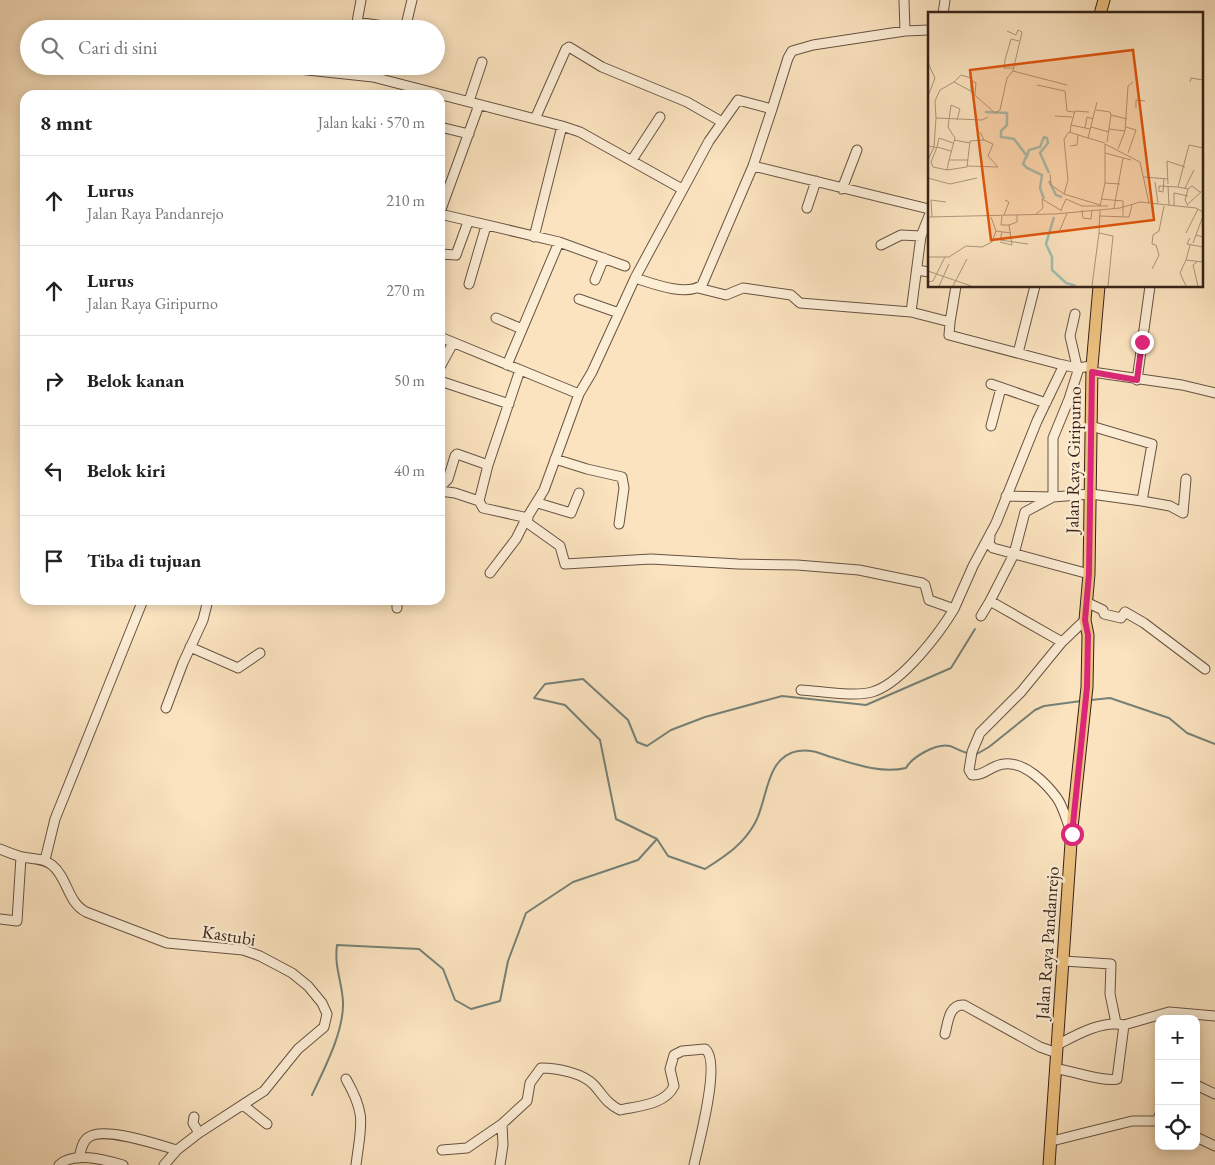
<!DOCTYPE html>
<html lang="id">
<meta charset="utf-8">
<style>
body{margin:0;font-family:"EB Garamond",serif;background:#f6f6f6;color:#222}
.controls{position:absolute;right:15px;bottom:15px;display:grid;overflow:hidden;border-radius:10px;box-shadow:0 2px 12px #0003}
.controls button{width:45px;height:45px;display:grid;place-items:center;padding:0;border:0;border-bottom:1px solid #e0e0e0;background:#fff;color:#222;font:25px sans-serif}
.stop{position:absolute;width:15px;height:15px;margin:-11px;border:4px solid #db2777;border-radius:50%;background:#fff}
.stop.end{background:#db2777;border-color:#fff;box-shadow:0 1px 5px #0008}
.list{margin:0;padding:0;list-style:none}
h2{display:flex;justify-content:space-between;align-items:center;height:65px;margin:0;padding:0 20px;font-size:21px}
h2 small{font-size:16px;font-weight:400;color:#767676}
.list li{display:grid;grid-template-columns:32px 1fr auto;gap:15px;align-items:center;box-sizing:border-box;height:90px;padding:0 20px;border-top:1px solid #e0e0e0}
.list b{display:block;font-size:19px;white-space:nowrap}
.list p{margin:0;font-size:16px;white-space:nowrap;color:#767676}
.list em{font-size:16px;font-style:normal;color:#767676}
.icon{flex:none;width:28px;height:28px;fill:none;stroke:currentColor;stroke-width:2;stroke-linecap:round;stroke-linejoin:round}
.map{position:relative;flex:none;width:1215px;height:1165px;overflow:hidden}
.search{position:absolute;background:#fff;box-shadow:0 2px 12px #0003;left:20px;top:20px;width:425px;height:55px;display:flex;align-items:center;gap:12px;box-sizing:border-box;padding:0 18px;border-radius:28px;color:#767676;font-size:19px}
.panel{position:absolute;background:#fff;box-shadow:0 2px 12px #0003;left:20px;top:90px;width:425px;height:515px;border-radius:15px}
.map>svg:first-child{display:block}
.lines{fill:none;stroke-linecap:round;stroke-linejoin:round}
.stream{stroke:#758077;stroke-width:2}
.minor-casing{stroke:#675342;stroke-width:11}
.major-casing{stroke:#362319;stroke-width:13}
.minor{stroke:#fcedd5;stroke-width:9}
.major{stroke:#eec280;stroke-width:11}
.route{stroke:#db2777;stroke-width:6}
.labels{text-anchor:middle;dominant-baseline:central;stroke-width:4.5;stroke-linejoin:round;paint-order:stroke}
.street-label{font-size:18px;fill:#362319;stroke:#fcedd5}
.inset-river{fill:none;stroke:#9fbeb5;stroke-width:2.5}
.inset-road{fill:none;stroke:#ac967d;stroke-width:1}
.view{fill:#df560d;fill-opacity:0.15;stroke:#df560d;stroke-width:2.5}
.inset-edge{fill:none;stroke:#362319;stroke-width:2.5}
</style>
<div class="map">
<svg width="1215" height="1165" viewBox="0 0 1215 1165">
<rect width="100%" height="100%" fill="#fbe3bf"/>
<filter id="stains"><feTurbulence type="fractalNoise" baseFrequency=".004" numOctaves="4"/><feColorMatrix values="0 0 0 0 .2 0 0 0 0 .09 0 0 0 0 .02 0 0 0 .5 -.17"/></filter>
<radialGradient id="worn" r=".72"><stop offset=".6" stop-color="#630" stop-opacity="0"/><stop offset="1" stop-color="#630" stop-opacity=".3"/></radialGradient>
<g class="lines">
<path class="stream" d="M 1091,700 L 1110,698 L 1169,718 L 1187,733 L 1215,744
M 975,755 L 989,747 L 1035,710 L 1044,706 L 1081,701
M 657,839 L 668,856 L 705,869 C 725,856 743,845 755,823 C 768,800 765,757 798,751 C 810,749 819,753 831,757 C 855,764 881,774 906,768 C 912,757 936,743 950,746 C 956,748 961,752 968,753
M 312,1095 C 324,1069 344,1032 343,1002 C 342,981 334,967 337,945 L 419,949 L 443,969 L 455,1000 L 471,1009 L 500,1001 L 508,961 L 526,913 L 573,882 L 638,860 L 657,839 L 616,819 L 600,740 L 565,705 L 534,698 L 545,684 L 583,679 L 628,720 L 637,742 L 647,746 L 671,730 L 705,717 L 782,696 L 866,705 L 951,668 L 975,629"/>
<defs>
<path id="minor" d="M 361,0 L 357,22 L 402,29
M 904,0 L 905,31
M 943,14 L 945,0
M 225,28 L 225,29
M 405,29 L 412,0
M 270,66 L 373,77 L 562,126 L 580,132 L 682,189
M 366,76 L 367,66
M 469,101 L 482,62
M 772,109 L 753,166 L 702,285 C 686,297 651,283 635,278 L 709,141 L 738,100 L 772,109 L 788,58 L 792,51 L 813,45 L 905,31 L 929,30
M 535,119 L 566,49 L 569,47 L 602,67 L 687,102 L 722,122
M 440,127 L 469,134
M 632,160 L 660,117
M 753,166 L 929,209
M 842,189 L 857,150
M 807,208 L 816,181
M 440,212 L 479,105
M 440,214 L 559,242 L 625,266
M 534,237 L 562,126
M 881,245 L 901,235 L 921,236
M 440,254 L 456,255 L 468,222
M 917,270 L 929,272
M 595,280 L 604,258
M 469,284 L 486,226
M 698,288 L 726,295 L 743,288 L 791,295 L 800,303 L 911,312 L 921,236 L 929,216
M 579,299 L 619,313
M 911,312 L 950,322 L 949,335 L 1059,364 L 1077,368 L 1092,366
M 496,318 L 522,329
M 950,322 L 956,286
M 440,337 L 579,394 L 592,372 L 635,278
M 1018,353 L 1035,286
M 507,365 L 559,242
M 440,367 L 453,343
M 520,370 L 488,465 L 479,501 L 483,508 L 528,518
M 1092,372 L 1182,385 L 1215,393
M 1137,380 L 1150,286
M 440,381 L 509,404
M 991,384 L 1046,403
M 579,394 L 544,490 L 525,521 L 560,546 L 565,564 L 651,559 L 738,564 L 797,565 L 859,570 L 922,583 L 925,585 L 929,600 L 954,609 L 973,566 L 996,523 L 1037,421 L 1064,365
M 991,426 L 1001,388
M 555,459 L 587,469 L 622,477 L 624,488 L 619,524
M 440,487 L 448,479 L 455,456 L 457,454 L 488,465
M 440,491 L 455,493 L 479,501
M 1006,496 L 1053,497 L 1091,494 L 1142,501 L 1152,444 L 1091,426
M 1142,501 L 1170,506 L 1183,513
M 538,503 L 571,513 L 579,493
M 1183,513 L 1186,479
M 990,537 L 989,544 L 993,548 L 1089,574
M 490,573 L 516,539 L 525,521
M 1086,602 L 1103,610 L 1104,614 L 1121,618 L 1125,612 L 1144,623 L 1205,669
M 397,608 L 397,600
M 981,616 L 990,601
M 1062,642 L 990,601 L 1014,554 L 1025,512 L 1053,497 L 1053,438 L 1069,399 L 1078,371 L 1070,336 L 1075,314
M 190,647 L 238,668 L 260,653
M 801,690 C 820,691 858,698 875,691 C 903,681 939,634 954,609
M 166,708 L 183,663 L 203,620 L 208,600
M 1072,834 C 1067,823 1064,808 1057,798 C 1046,783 1024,761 1004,764 C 991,765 985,776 972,775 L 969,770 L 972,752 L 980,733 L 1021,692 L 1062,642 L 1085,620
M 0,849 C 7,852 15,855 22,857 C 33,859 44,858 52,865 C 68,878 67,902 86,912 L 167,943 L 243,950 L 260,956 L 292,973 L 308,986 L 322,1003 L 327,1014 L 324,1027 L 298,1049 L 264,1091 L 199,1133 L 177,1150 L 164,1165
M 45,860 L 55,819 L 143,600
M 0,919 L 17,921 L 21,857
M 1063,961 L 1111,964 L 1110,994 L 1116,1023
M 1124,1025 L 1169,1012 L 1215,1016
M 945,1034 C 948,1022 949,1004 964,1005 L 1040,1047 L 1057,1053
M 1057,1069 C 1074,1071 1101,1082 1117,1079 L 1124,1025 C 1102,1020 1076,1035 1057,1045
M 346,1079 C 367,1116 361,1124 356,1165
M 1196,1085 L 1215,1094
M 243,1105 L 267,1124
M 194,1117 L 193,1123 L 199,1133
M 502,1124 L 527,1101 L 530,1083 L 541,1068 C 557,1068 583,1073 594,1085 C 603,1095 607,1104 620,1110 C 638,1106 665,1105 674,1086 L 670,1069 L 674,1055 L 682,1051 L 705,1049 C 722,1061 698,1145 694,1165
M 1196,1137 L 1215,1146
M 1052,1141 L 1132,1121 L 1158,1121 L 1159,1116
M 442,1150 L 467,1148 L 502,1124 L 503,1145 L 500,1165
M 79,1158 C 81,1150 82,1141 89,1137 C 104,1126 159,1145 177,1150
M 59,1165 C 74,1151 105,1160 123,1165"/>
<path id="major" d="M 1100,14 L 1104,0
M 1049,1165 L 1072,828 L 1087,687 L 1088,635 L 1085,620 L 1089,574 L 1092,366 L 1099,286"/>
</defs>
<use href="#minor" class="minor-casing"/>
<use href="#major" class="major-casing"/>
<use href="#minor" class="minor"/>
<use href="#major" class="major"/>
</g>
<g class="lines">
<path class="route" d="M 1072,834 L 1087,687 L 1088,635 L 1085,620 L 1089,574 L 1092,372 L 1137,380 L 1142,342"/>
</g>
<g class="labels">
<g class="street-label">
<text transform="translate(1073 460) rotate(-89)">Jalan Raya Giripurno</text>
<text transform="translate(229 935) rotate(9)">Kastubi</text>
<text transform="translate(1047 943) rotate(-86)">Jalan Raya Pandanrejo</text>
</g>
</g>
<g transform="translate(928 12)">
<rect width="275" height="275" fill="#fbe3bf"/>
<path class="inset-river" d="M 57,100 L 79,101 L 79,113 L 73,119 L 73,125 L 86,127 L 99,144 L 101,138 L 112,135 L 116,125 L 119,126 L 120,131 L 112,141 L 121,161M 98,145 L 95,152 L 99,156 L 114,163 L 112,176 L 116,187M 121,169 L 128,183 L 134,185M 126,205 L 118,232 L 124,245 L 124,258 L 138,271 L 148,274"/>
<path class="inset-road" d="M 0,51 L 7,66 L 0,84M 85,56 L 76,56 L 77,48 L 83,27 L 91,29M 85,59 L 139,73M 44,69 L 48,71 L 47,82M 26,70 L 33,63 L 43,66 L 43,79M 262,70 L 263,66 L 275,68M 109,73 L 137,79 L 139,99 L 146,100M 169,90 L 160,126 L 177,131M 208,96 L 208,88 L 217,89M 168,98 L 182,100 L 183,103M 127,104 L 144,105M 8,106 L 7,89 L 12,78 L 26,70 L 41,78 L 67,101 L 72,98 L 79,66 L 85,59 L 94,20 L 90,18 L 88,23 L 79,19M 29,108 L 32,97 L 23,93 L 20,115 L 27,126 L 21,148 L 40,148M 143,113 L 147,99 L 161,100M 163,115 L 181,120M 198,115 L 208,118 L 200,141M 157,116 L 159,105 L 165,107M 181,117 L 197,119M 142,121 L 143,113 L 162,117M 160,126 L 141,120 L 136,127 L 140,168 L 136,182 L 172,193M 26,128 L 42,131M 56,128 L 65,132 L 60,144 L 70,155M 179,130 L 183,103 L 199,107M 0,134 L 6,135 L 0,148M 142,134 L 149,133 L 150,123M 9,135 L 11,126 L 25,131M 9,136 L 6,135 L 8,106 L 54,108 L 60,105M 190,137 L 197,119 L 200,74 L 205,70M 177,141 L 177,171 L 192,172M 21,148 L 19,158 L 39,155 L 42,129 L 56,128 L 52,120M 203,148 L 177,141 L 177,132 L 212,150 L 221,191M 39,154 L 70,155M 19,158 L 5,155 L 3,150 L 9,135 L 23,139M 122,162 L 123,173 L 136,182M 216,165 L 240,167M 0,166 L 22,172 L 49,166M 227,170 L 230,191M 240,172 L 239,149 L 257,155M 240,174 L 241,193M 250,175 L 260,177 L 257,188 L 260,194M 257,176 L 266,158M 260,177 L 264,174 L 272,180M 231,178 L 231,174 L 250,175 L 261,133 L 275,136M 230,179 L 235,180 L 236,167M 173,187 L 195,189 L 195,204M 259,193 L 275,178M 172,194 L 177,171M 246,194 L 246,181 L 260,184M 186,196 L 195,146M 133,198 L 138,187 L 154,194 L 180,194M 154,198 L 155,206 L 163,207 L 164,198M 172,198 L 171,221 L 185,224 L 180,274M 108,202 L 115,196 L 114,187 L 134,199M 76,203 L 81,190 L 77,188M 74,204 L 73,213 L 81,213 L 89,210 L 89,203M 171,204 L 201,205 L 204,193M 0,205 L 127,202 L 192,196 L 212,190 L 268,196 L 275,200M 4,205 L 3,188 L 18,190M 63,205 L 68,219 L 83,221M 132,218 L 139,201M 74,220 L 72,228 L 100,232M 258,221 L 270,197M 268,223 L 275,204M 262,226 L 259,232 L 275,235M 72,230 L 84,233 L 81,213M 265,231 L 268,223 L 275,225M 262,233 L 258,248 L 275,250M 0,245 L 21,245 L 38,234 L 54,235 L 64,230 L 68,219M 258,248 L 252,261 L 258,274M 269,250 L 265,253 L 270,274M 224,257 L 231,243 L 228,233 L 224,232 L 225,223 L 231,219 L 236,194M 0,259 L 43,274M 0,270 L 5,269 L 17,245M 11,274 L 21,252M 25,274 L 39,247M 164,274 L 171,221"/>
<path class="view" d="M 205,38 L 226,208 L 63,228 L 42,58 Z"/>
<rect width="275" height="275" class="inset-edge"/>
</g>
<rect width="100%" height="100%" filter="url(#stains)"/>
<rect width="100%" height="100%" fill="url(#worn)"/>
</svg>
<div class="controls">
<button>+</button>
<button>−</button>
<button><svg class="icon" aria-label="locate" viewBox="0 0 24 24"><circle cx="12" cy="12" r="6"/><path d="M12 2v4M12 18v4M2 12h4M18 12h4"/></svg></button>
</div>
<div class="stop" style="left:1072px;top:834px"></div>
<div class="stop end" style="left:1142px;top:342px"></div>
<div class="search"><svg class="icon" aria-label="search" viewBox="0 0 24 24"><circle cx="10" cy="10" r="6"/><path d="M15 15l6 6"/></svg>Cari di sini</div>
<section class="panel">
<h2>8 mnt<small>Jalan kaki · 570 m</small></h2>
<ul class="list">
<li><svg class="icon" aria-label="ahead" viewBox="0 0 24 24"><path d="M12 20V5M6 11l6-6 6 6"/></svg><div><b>Lurus</b><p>Jalan Raya Pandanrejo</p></div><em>210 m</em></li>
<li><svg class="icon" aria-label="ahead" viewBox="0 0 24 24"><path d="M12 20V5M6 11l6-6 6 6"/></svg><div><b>Lurus</b><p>Jalan Raya Giripurno</p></div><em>270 m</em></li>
<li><svg class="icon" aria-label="right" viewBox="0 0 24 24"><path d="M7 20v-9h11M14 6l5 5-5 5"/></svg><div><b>Belok kanan</b></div><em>50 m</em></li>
<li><svg class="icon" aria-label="left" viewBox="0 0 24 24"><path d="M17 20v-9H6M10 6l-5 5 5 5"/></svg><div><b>Belok kiri</b></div><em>40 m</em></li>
<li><svg class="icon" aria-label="arrive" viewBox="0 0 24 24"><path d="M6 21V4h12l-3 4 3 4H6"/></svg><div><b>Tiba di tujuan</b></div></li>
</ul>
</section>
</div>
